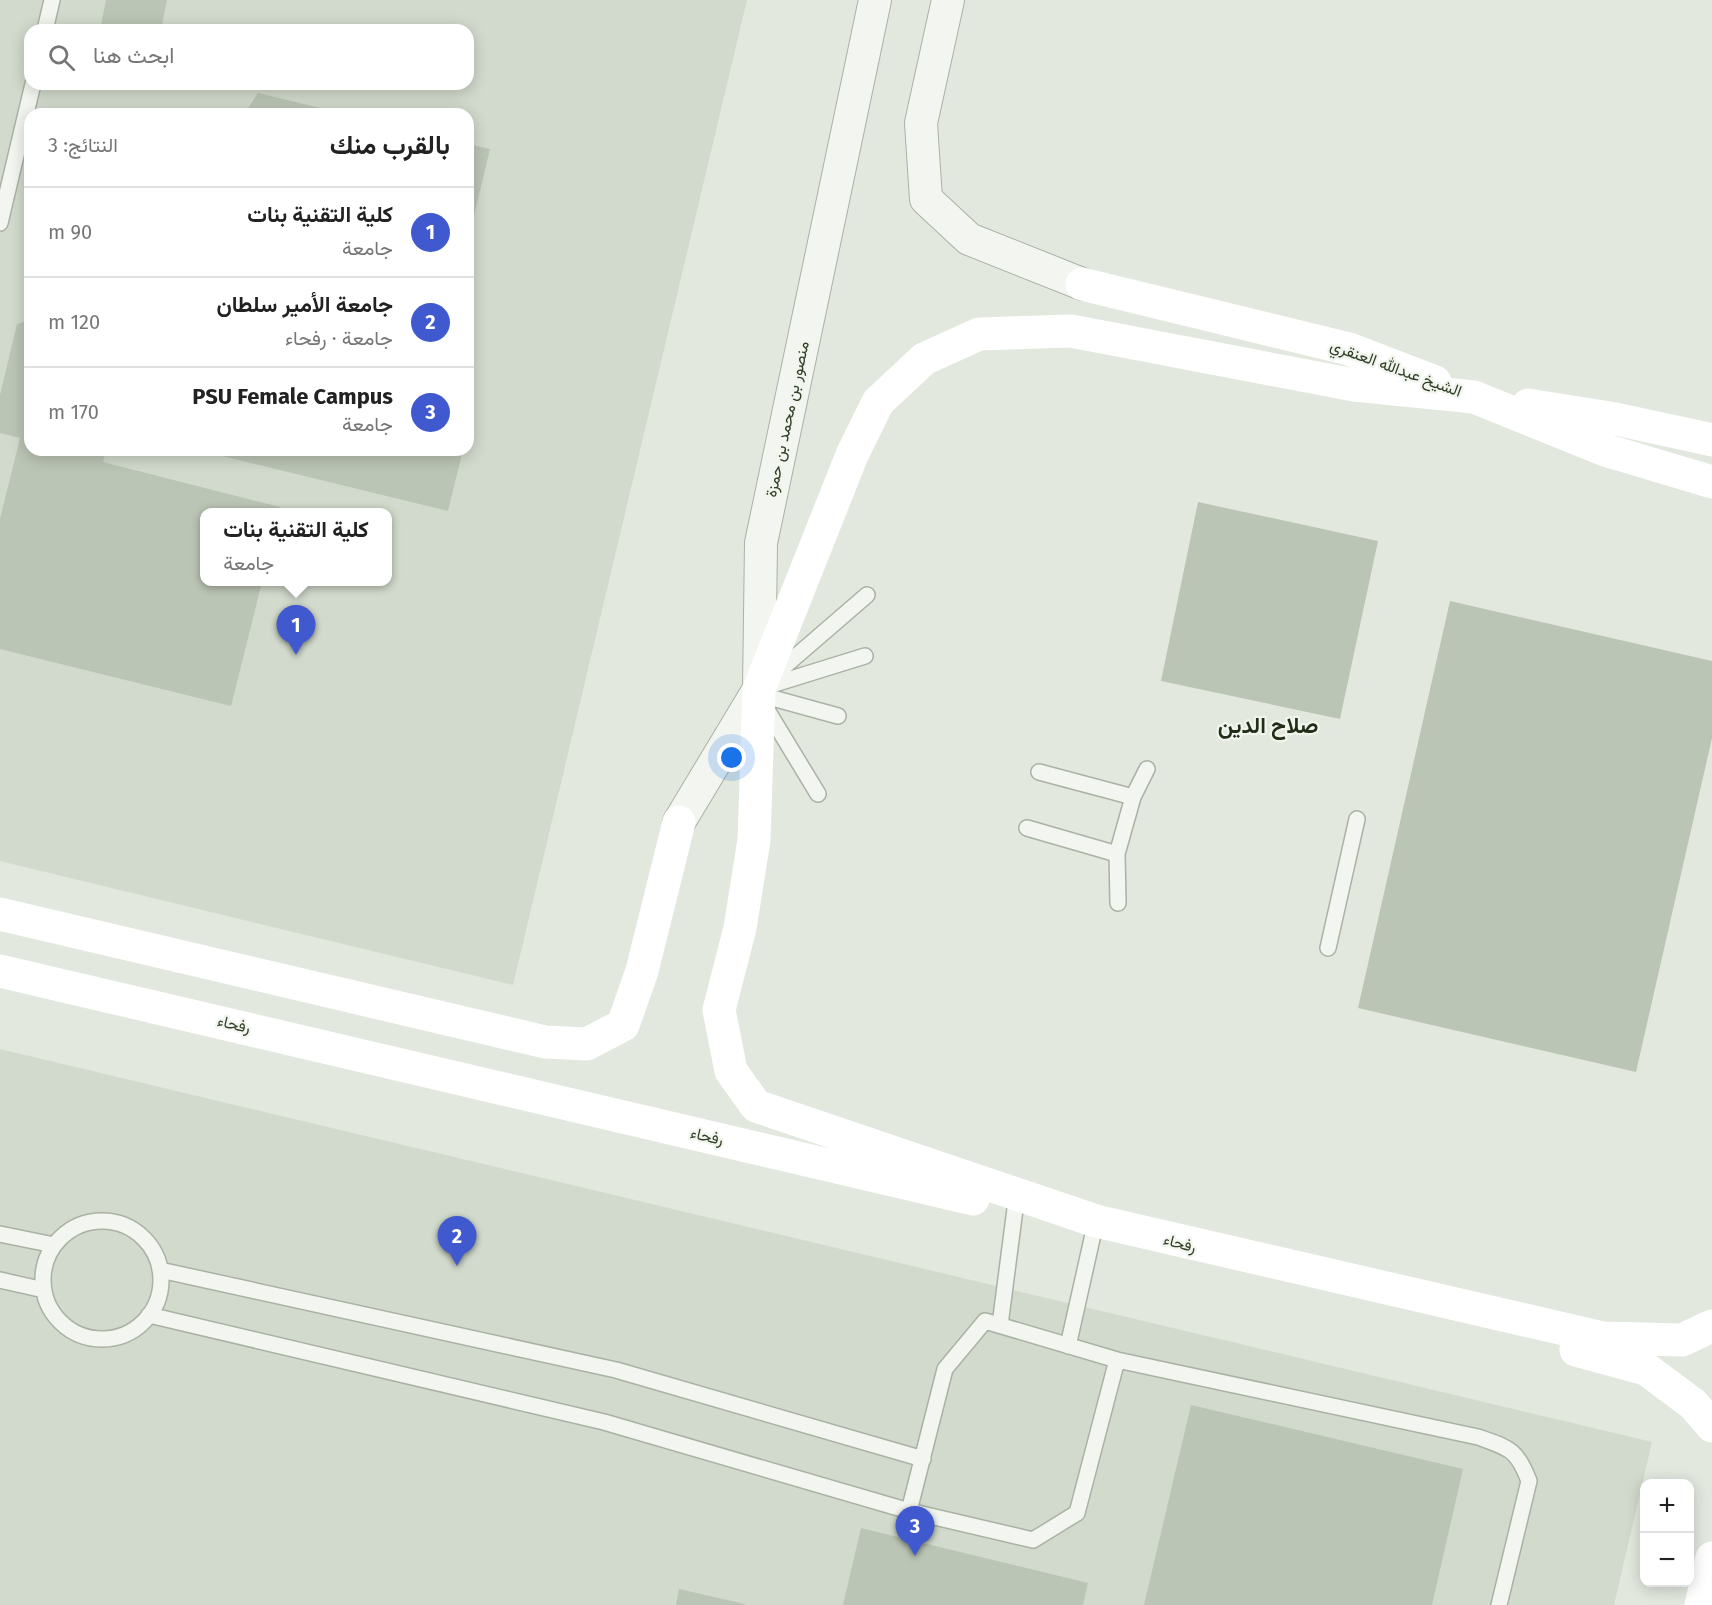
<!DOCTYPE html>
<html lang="ar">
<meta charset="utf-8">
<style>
body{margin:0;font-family:"Fira Sans",Vazirmatn,sans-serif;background:#f6f6f6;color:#222;direction:rtl}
.controls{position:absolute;right:18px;bottom:18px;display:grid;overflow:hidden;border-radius:12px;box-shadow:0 3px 15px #0003}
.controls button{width:54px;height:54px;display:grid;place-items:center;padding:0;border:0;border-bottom:2px solid #e0e0e0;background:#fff;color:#222;font:30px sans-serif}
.you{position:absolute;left:732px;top:758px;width:21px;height:21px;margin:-15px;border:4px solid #fff;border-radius:50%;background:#1a73e8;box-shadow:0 0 0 9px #1a73e833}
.badge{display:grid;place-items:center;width:39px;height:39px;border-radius:50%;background:#4059cf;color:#fff;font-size:20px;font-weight:700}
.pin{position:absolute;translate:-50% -50px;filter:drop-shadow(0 2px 3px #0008)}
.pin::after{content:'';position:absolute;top:32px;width:21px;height:18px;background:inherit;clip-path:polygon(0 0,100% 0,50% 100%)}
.popup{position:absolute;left:200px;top:508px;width:192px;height:78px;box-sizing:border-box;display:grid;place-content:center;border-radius:12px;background:#fff;filter:drop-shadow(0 2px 4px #0005);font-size:20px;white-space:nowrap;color:#767676}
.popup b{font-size:22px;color:#222}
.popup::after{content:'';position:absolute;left:50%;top:100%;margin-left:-12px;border:12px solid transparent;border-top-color:#fff}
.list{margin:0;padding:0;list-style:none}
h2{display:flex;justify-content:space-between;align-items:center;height:78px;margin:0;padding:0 24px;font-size:26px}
h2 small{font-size:20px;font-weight:400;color:#767676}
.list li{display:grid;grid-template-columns:39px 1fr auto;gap:18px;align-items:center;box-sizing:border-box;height:90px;padding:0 24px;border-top:2px solid #e0e0e0}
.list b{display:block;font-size:22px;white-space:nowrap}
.list p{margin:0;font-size:20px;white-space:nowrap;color:#767676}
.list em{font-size:20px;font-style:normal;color:#767676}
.icon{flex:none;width:33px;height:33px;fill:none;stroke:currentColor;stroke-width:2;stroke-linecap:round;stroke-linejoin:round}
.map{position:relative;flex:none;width:1712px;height:1605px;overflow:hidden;direction:ltr}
.search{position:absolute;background:#fff;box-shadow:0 3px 15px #0003;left:24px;top:24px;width:450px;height:66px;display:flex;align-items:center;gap:15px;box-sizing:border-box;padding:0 21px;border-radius:18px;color:#767676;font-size:22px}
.panel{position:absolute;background:#fff;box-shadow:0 3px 15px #0003;left:24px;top:108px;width:450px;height:348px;border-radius:18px;direction:rtl}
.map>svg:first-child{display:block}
.built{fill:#d1dacc;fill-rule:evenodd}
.building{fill:#bbc5b5}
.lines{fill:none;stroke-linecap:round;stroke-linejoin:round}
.lane-casing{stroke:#a9b2a3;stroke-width:18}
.street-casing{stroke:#a9b2a3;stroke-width:34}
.lane{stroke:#f3f6f0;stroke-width:15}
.street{stroke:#f3f6f0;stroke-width:32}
.secondary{stroke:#fff;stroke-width:33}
.labels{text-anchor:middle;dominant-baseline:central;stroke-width:4.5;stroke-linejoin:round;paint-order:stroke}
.street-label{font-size:16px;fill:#303f27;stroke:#f1f5ed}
.district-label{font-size:22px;font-weight:bold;fill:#212f19;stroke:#f1f5ed}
</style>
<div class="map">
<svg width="1712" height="1605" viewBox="0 0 1712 1605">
<rect width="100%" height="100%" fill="#e2e8de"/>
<path class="built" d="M 0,0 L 747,0 L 513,985 L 0,861 ZM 30,30 L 468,30 L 468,84 L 30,84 ZM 30,114 L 468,114 L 468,450 L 30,450 ZM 204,512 L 388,512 L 388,582 L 204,582 Z
M 0,1049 L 1652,1442 L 1614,1605 L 0,1605 Z"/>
<path class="building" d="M 106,0 L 167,0 L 161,30 L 100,30 Z
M 258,93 L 341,113 L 341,114 L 244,114 Z
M 468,144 L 490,149 L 473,220 L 468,219 Z
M 30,320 L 30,450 L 106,450 L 103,462 L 280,507 L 279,512 L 204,512 L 204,582 L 262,582 L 231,706 L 0,649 L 0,519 L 20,438 L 0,433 L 0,395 L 17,324 Z
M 198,450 L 463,450 L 448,511 Z
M 1198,502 L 1378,541 L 1340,719 L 1161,681 Z
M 1450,601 L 1712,661 L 1712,738 L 1636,1072 L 1358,1008 Z
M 1191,1405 L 1463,1469 L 1432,1605 L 1144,1605 Z
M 861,1528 L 1088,1583 L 1083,1605 L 843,1605 Z
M 679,1589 L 745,1604 L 744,1605 L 676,1605 Z"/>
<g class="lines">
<defs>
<path id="lane" d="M 45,30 L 52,0
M 0,223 L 33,84
M 772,677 L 867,595
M 765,687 L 865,656
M 758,694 L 838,716
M 764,705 L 818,794
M 1039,772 L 1133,797 L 1147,769
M 1027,828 L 1117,854 L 1118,903
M 1117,854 L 1133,797
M 1328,948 L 1357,819
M43 1280a59 59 0 1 1 118 0a59 59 0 1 1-118 0Z
M 0,1234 L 54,1245
M 160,1270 L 616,1370 L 923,1459
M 0,1280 L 44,1290
M 149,1315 L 604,1422 L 909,1511 L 1033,1540 L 1077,1513 L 1117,1360 L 985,1321 L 945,1369 L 909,1511
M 1000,1325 L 1015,1209
M 1068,1346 L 1096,1221
M 1117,1360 L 1478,1437 C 1509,1448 1517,1449 1529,1481 L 1499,1605"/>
<path id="street" d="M 948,0 L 921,123 L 926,199 L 969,239 L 1082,284
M 679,822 L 759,689 L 761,543 L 875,0"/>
</defs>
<use href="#lane" class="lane-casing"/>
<use href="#street" class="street-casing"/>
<use href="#lane" class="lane"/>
<use href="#street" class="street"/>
<path class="secondary" d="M 1082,284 L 1349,349 L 1435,382
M 1528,405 L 1616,419 L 1712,440
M 1712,482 L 1605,450 L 1474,397 L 1354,385 L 1071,331 L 979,334 L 924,359 L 878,402 L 852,455 L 759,689 L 754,840 L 740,928 L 719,1010 L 731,1071 L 756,1106 L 1096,1221 L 1603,1338 L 1682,1340 L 1712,1326
M 0,914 L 545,1042 L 587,1044 L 623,1025 L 642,971 L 679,822
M 0,971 L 973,1199
M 1576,1350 L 1646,1369 L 1693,1404 L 1712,1426
M 1701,1605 L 1712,1558"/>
</g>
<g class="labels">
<g class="street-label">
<text transform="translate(1396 368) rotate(20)">الشيخ عبدالله العنقري</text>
<text transform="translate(787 419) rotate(-78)">منصور بن محمد بن حمزة</text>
<text transform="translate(234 1024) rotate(13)">رفحاء</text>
<text transform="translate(707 1136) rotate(13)">رفحاء</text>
<text transform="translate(1180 1243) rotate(15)">رفحاء</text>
</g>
<g class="district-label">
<text x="1268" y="725">صلاح الدين</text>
</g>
</g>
</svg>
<div class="controls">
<button>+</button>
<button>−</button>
</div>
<div class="you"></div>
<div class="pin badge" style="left:296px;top:655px">1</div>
<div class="popup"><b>كلية التقنية بنات</b>جامعة</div>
<div class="pin badge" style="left:457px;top:1266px">2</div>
<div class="pin badge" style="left:915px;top:1556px">3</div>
<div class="search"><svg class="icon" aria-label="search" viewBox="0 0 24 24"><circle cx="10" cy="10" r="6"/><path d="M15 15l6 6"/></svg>ابحث هنا</div>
<section class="panel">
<h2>بالقرب منك<small>النتائج: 3</small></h2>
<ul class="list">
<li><span class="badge">1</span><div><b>كلية التقنية بنات</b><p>جامعة</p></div><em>90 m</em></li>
<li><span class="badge">2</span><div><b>جامعة الأمير سلطان</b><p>جامعة · رفحاء</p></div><em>120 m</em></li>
<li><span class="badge">3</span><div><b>PSU Female Campus</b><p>جامعة</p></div><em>170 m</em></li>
</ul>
</section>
</div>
